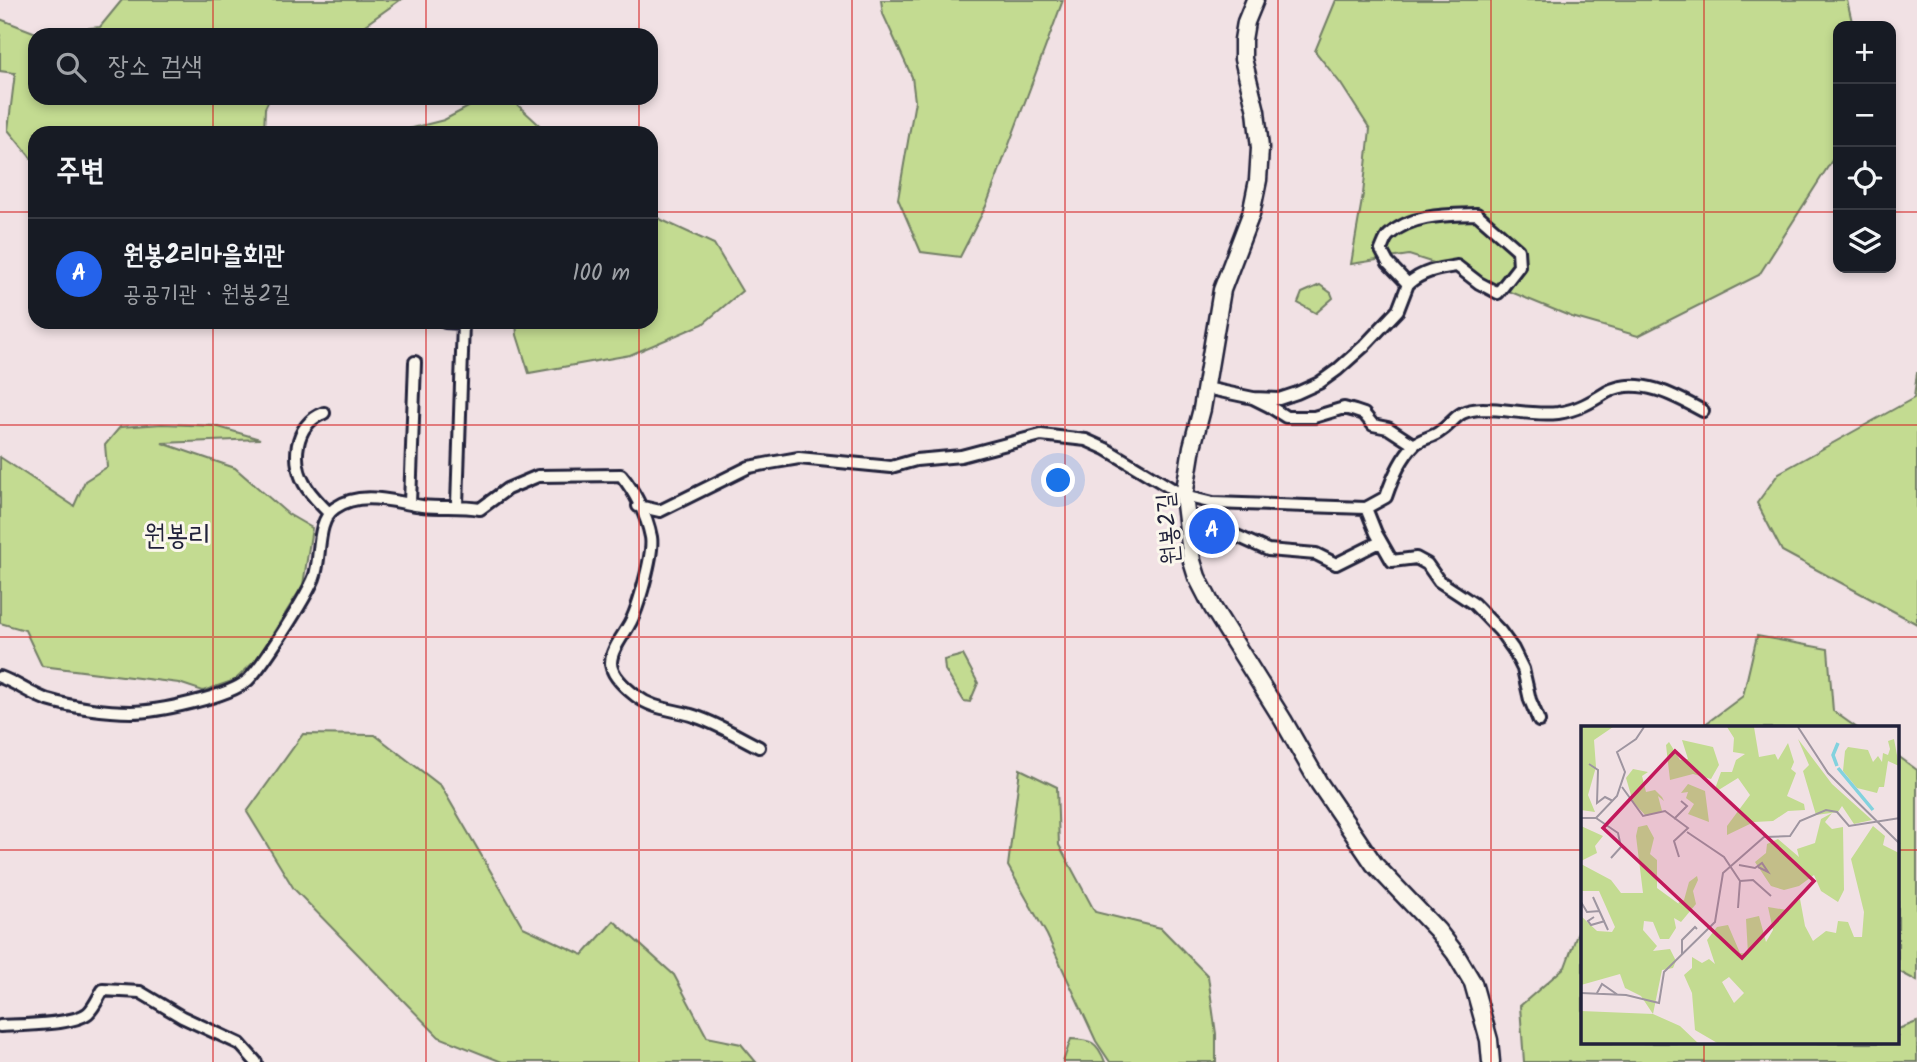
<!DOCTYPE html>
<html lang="ko">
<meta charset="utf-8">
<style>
body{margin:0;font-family:Kalam,"Poor Story",sans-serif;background:#242831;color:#f1f3f6}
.controls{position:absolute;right:21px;top:21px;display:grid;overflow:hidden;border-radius:14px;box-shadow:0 4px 10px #0003}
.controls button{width:63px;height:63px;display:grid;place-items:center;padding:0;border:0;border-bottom:2px solid #363941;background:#171b24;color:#f1f3f6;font:35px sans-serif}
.you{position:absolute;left:1059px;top:481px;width:24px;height:24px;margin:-18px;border:5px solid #fff;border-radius:50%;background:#1a73e8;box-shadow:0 0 0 10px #1a73e833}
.badge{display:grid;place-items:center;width:46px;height:46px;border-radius:50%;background:#2563eb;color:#fff;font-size:23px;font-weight:700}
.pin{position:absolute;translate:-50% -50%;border:4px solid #fff;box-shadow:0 2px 7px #0006}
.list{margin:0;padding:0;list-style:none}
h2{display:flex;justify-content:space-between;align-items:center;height:91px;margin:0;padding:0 28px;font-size:30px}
h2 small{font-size:23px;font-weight:400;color:#9ea1a6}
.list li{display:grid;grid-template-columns:46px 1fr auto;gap:21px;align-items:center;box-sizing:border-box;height:112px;padding:0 28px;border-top:2px solid #363941}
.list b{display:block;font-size:26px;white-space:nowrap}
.list p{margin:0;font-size:23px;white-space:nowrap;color:#9ea1a6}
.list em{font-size:23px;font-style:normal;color:#9ea1a6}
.icon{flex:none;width:38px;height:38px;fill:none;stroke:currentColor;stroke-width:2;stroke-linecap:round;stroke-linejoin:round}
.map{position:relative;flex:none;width:1917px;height:1062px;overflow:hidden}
.search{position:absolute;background:#171b24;box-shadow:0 4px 10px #0003;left:28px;top:28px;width:630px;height:77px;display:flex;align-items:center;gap:18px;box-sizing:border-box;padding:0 24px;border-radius:21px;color:#9ea1a6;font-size:26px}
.panel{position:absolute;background:#171b24;box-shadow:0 4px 10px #0003;left:28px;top:126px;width:630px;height:203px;border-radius:21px}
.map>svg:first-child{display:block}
.green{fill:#c3db91;stroke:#727e66;stroke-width:2}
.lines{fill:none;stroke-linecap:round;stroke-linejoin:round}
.minor-casing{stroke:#22223b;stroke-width:16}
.secondary-casing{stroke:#22223b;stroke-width:21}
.minor{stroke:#fbf7ec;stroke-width:10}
.secondary{stroke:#fbf7ec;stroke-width:16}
.grid{fill:none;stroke:#d62828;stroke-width:2;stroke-opacity:0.55}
.labels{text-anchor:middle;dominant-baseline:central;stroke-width:6;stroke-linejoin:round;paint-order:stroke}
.street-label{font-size:24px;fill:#22223b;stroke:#fbf7ec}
.quarter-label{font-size:28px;fill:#22223b;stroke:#fbf7ec}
.inset-river{fill:none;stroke:#82d2de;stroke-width:3.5}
.inset-road{fill:none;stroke:#9e95a0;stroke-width:2}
.view{fill:#c2185b;fill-opacity:0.15;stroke:#c2185b;stroke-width:3.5}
.inset-edge{fill:none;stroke:#22223b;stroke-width:3.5}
</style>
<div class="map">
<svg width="1917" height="1062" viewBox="0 0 1917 1062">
<rect width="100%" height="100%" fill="#f1e1e4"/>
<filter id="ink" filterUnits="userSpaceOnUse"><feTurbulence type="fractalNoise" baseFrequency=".0143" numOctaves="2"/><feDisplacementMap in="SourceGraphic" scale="14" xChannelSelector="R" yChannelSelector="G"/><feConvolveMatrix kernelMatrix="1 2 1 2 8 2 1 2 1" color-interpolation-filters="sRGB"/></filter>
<g filter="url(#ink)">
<path class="green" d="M 122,0 L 400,0 L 351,35 L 35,35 L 35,98 L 270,98 L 265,108 L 264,133 L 35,133 L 35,163 L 8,130 L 15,73 L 0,71 L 0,19 L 36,33 L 100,27 Z
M 881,0 L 1063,0 L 986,206 L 960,257 L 921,252 L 898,199 L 915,101 L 912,77 L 883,14 Z
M 1336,0 L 1847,0 L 1853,26 L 1838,26 L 1838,151 L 1759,275 L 1638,336 L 1572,317 L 1462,272 L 1409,255 L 1351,264 L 1363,194 L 1370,129 L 1341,84 L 1315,51 Z
M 485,98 L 510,98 L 548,133 L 393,133 L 444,120 Z
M 651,215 L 714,244 L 742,291 L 703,324 L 630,355 L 529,373 L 517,335 L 516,322 L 651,322 Z
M 1320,285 L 1331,293 L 1333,298 L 1316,313 L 1298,303 L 1302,293 Z
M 1917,372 L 1917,624 L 1782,551 L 1757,503 L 1779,473 L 1914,398 Z
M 162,424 L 215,426 L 260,439 L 162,443 L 235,468 L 288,514 L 312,528 L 303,585 L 257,659 L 235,680 L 203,691 L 179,683 L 42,666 L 25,630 L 0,623 L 0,457 L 74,506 L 85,481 L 107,467 L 105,445 L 120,427 Z
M 1757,636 L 1828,649 L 1833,711 L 1857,728 L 1700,728 L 1743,696 Z
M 963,655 L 978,683 L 970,702 L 964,701 L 945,670 L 944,660 Z
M 303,734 L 375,735 L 441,786 L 523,927 L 583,955 L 614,921 L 674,975 L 707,1037 L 741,1044 L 756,1062 L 502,1062 L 439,1037 L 294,889 L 247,812 Z
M 1898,756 L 1917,770 L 1917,981 L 1898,971 Z
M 1020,769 L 1057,787 L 1059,845 L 1095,912 L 1161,928 L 1208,976 L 1216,1034 L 1216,1062 L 1110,1062 L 1096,1041 L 1047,935 L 1008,866 Z
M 1583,918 L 1583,1043 L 1898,1043 L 1898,1029 L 1917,1022 L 1917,1062 L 1524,1062 L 1520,1006 L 1565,967 Z
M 1071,1039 C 1091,1040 1097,1041 1105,1062 L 1063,1062 Z"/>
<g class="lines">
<defs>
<path id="minor" d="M 445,322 L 463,323 L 457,505
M 1206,388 L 1253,398 L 1269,406 L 1286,417 L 1314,417 L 1344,408 L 1355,411 L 1364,414 L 1373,425 L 1388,428 L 1414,445
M 1253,398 L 1279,399 L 1297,393 L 1319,383 L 1337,370 L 1364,346 L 1398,310 L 1408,284 L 1388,263 L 1381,250 C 1383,246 1385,238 1389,235 C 1411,214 1449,215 1477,214 L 1518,250 L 1519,266 L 1498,293 L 1479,283 L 1457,266 C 1437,269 1423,271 1408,284
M 324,413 C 294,424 290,463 307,488 C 313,497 321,505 329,513
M 410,503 L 415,362
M 638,506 L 660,511 L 749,467 L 770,463 L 799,458 L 891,467 L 916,460 L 961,456 L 1041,435 L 1086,440 L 1106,449 L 1184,496 L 1213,503 L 1366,508 L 1376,533 L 1392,561 L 1416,558 L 1427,564 L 1439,581 L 1474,604 L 1500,631 L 1513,649 L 1523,669 L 1530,700 L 1539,721
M 1366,508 L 1386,497 C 1392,479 1400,459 1414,445 C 1420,439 1430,438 1438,433 C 1458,420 1454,410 1483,409 C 1509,409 1533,416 1558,413 C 1578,410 1591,402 1607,392 C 1638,375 1676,396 1703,411
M 1188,514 L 1268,550 L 1316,554 L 1336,564 L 1380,542
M 0,677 C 17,683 30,694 48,700 C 71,707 107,712 131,712 C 157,712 229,697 248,680 C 264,664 305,599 314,578 C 322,558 315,522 335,508 C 361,490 394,502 422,506 C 442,508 461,506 480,509 L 507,489 L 538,476 L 621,475 C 635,492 647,516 651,537 C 654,553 638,610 629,625 C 623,636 611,650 611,663 C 611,675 627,689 636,696 C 653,709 671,709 691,715 C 715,722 737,736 759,747
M 0,1026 C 20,1025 73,1025 88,1013 C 94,1008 99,996 103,990 L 140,992 L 182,1017 L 240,1044 L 256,1062"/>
<path id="secondary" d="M 1255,0 L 1246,22 L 1243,40 L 1243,59 L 1256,111 L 1260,148 L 1258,180 L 1251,214 L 1222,290 L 1202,409 L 1192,447 L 1184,496 L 1192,561 L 1197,577 L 1213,608 L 1283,720 L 1319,783 L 1374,864 L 1437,930 L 1455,953 L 1473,983 L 1489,1040 L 1491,1062"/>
</defs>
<use href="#minor" class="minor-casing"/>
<use href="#secondary" class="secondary-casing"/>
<use href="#minor" class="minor"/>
<use href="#secondary" class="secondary"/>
</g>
</g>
<path class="grid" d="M 213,0 L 213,35M 426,0 L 426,35M 639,0 L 639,35M 852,0 L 852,1062M 1065,0 L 1065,1062M 1278,0 L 1278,1062M 1491,0 L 1491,1062M 1704,0 L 1704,728M 213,98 L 213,133M 426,98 L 426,133M 639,98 L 639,133M 0,212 L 35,212M 651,212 L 1838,212M 1891,212 L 1917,212M 213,322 L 213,1062M 426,322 L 426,1062M 639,322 L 639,1062M 0,425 L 1917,425M 0,637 L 1917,637M 0,850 L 1583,850M 1898,850 L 1917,850M 1704,1043 L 1704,1062"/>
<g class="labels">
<g class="street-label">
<text transform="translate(1169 529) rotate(-95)">원봉2길</text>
</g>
<g class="quarter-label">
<text x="177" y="536">원봉리</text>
</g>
</g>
<g transform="translate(1581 726)">
<rect width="318" height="318" fill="#f1e1e4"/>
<path d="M 0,1 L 32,1 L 13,14 L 15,41 L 7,69 L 14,86 L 0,84 ZM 146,1 L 173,1 L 178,31 L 194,28 L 197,34 L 207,17 L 213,36 L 210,43 L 215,47 L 206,70 L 223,78 L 224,84 L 207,85 L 192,95 L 173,96 L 146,109 L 146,100 L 169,69 L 157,52 L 136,65 L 135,60 L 140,46 L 151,46 L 155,34 L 164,28 L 152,26 L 153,12 ZM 217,13 L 251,58 L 291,94 L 273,98 L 261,80 L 257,86 L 235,89 L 222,45 L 228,39 ZM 313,13 L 318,40 L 307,35 L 303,61 L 298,61 L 296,67 L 276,62 L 262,45 L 264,25 L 267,21 L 287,24 L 292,36 L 297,30 L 301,36 L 302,27 L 307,29 L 309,23 L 307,15 ZM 101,14 L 132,21 L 138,39 L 130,53 L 112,48 L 89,54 L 85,19 L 88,16 L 99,34 L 107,33 ZM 52,43 L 67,46 L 61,50 L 65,66 L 74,64 L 81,71 L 83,75 L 77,70 L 81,85 L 65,90 L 52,76 L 45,52 ZM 107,58 L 124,65 L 128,96 L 107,88 L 113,78 L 105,72 L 107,66 L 100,67 ZM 251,87 L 244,96 L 251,103 L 262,101 L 263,164 L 257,176 L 240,165 L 233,149 L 218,160 L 203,164 L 190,160 L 174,136 L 185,127 L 186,118 L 197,113 L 218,131 L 216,123 L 234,117 L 240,93 ZM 66,99 L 73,112 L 69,128 L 76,134 L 76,162 L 102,181 L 97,177 L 103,174 L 108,156 L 116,150 L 117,154 L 112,165 L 115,178 L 100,196 L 93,192 L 95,202 L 88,213 L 79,213 L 72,196 L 63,195 L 62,204 L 76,220 L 72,225 L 89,223 L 95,235 L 92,242 L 81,244 L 72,288 L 99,300 L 118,318 L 0,318 L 0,285 L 72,288 L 60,270 L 44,262 L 39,248 L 0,259 L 0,190 L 16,205 L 31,206 L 34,201 L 18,165 L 1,165 L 0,138 L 30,154 L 40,167 L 62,167 L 55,110 L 57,101 ZM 0,100 L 22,110 L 14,120 L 16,127 L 0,135 ZM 292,100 L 304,110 L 302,119 L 318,127 L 318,318 L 138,318 L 114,304 L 111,267 L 103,249 L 111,242 L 111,231 L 121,237 L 128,233 L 134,238 L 126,214 L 136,201 L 147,199 L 159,227 L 167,228 L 165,193 L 178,190 L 185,216 L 192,204 L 187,181 L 206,184 L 219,173 L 224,200 L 232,215 L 245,205 L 255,207 L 257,195 L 267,196 L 273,211 L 281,211 L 283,186 L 270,133 ZM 148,251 L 163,267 L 153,277 L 141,256 Z" fill="#c3db91" fill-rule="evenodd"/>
<path class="inset-river" d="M 256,40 L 252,29 L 257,17M 257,42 L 292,84"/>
<path class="inset-road" d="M 217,1 L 247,47 L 319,118M 8,38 L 17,44 L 16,77 L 24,71 L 32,75M 41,61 L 62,90 L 84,85 L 107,102 L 93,115 L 98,131M 0,92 L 15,92 L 36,70 L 44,46 L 36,26 L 55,13 L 63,1M 15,92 L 37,107 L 40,121 L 30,132M 93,93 L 106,80 L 100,75M 106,106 L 143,131 L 159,155 L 157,182M 158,139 L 174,142 L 181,137 L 187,146 L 177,141M 159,155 L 172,154 L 190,170M 12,171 L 27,204M 0,176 L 6,186 L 19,185M 13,191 L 7,195 L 10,199 L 24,195M 101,229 L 101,214 L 114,201 L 116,203M 0,267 L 45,269 L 78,277 L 83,246 L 134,196 L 142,147 L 183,111 L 209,110 L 219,95 L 245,84 L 256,86 L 268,100 L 319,92M 16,267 L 21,258 L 37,269"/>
<path class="view" d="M 94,25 L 233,155 L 161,232 L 22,102 Z"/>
<rect width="318" height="318" class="inset-edge"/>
</g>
</svg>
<div class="controls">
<button>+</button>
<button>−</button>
<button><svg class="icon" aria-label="locate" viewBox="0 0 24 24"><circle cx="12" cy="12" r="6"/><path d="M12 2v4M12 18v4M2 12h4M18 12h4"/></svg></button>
<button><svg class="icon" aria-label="layers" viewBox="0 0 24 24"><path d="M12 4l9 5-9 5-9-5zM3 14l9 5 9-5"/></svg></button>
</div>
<div class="you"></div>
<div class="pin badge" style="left:1212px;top:531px">A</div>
<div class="search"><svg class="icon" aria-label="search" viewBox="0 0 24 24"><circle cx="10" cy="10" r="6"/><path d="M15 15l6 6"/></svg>장소 검색</div>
<section class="panel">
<h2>주변<small></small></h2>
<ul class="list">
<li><span class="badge">A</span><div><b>원봉2리마을회관</b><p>공공기관 · 원봉2길</p></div><em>100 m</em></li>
</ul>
</section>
</div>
